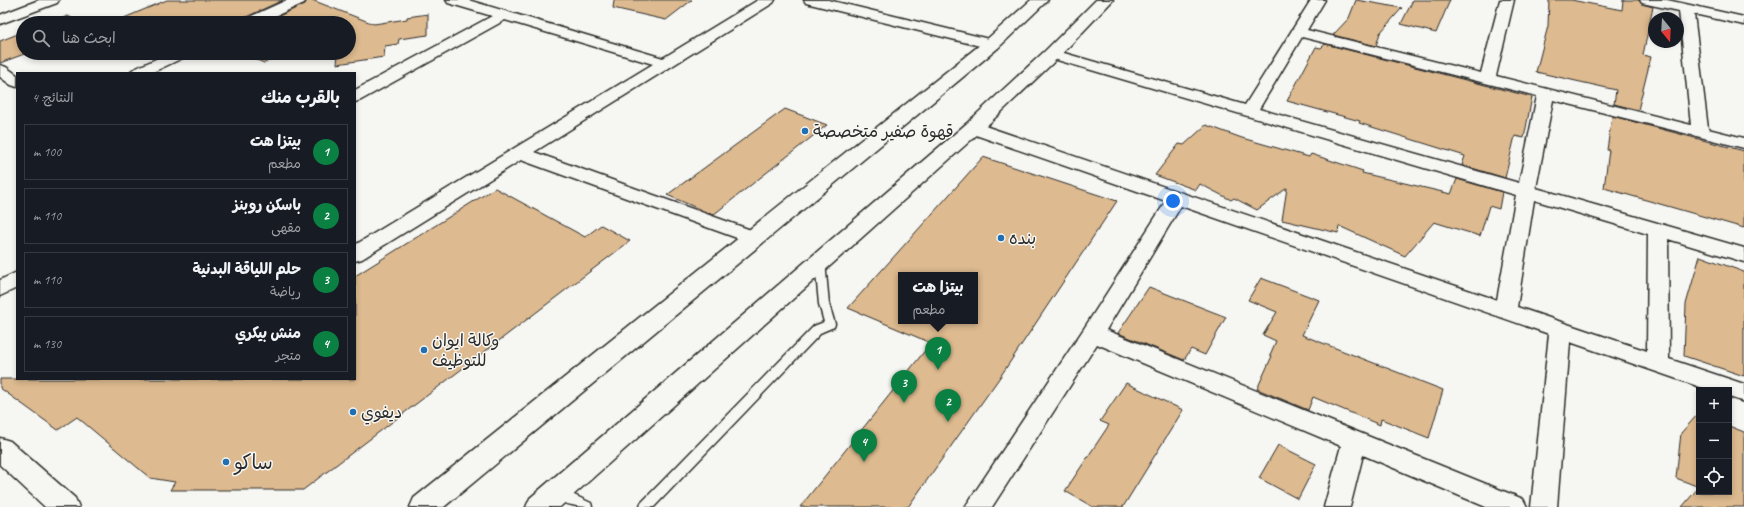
<!DOCTYPE html>
<html lang="ar">
<meta charset="utf-8">
<style>
body{margin:0;font-family:Caveat,"Playpen Sans Arabic",sans-serif;background:#242831;color:#f1f3f6;direction:rtl}
.controls{position:absolute;right:12px;bottom:12px;display:grid;overflow:hidden;border-radius:0px;box-shadow:0 2px 6px #0003}
.controls button{width:36px;height:36px;display:grid;place-items:center;padding:0;border:0;border-bottom:1px solid #363941;background:#171b24;color:#f1f3f6;font:20px sans-serif}
.compass{position:absolute;left:1648px;top:12px;width:36px;height:36px;border-radius:50%;background:#171b24;box-shadow:0 2px 6px #0003;rotate:162deg}
.you{position:absolute;left:1173px;top:201px;width:14px;height:14px;margin:-10px;border:3px solid #fff;border-radius:50%;background:#1a73e8;box-shadow:0 0 0 6px #1a73e833}
.badge{display:grid;place-items:center;width:26px;height:26px;border-radius:50%;background:#0b8043;color:#fff;font-size:13px;font-weight:700}
.pin{position:absolute;translate:-50% -33px;filter:drop-shadow(0 1px 2px #0008)}
.pin::after{content:'';position:absolute;top:21px;width:14px;height:12px;background:inherit;clip-path:polygon(0 0,100% 0,50% 100%)}
.popup{position:absolute;left:898px;top:272px;width:80px;height:52px;box-sizing:border-box;display:grid;place-content:center;border-radius:0px;background:#171b24;filter:drop-shadow(0 1px 3px #0005);font-size:13px;white-space:nowrap;color:#9ea1a6}
.popup b{font-size:15px;color:#f1f3f6}
.popup::after{content:'';position:absolute;left:50%;top:100%;margin-left:-8px;border:8px solid transparent;border-top-color:#171b24}
.list{margin:0;padding:0;list-style:none}
h2{display:flex;justify-content:space-between;align-items:center;height:52px;margin:0;padding:0 16px;font-size:17px}
h2 small{font-size:13px;font-weight:400;color:#9ea1a6}
.list li{display:grid;grid-template-columns:26px 1fr auto;gap:12px;align-items:center;box-sizing:border-box;height:56px;margin:0 8px 8px;padding:0 8px;border:1px solid #363941;border-radius:0px}
.list b{display:block;font-size:15px;white-space:nowrap}
.list p{margin:0;font-size:13px;white-space:nowrap;color:#9ea1a6}
.list em{font-size:13px;font-style:normal;color:#9ea1a6}
.icon{flex:none;width:22px;height:22px;fill:none;stroke:currentColor;stroke-width:2;stroke-linecap:round;stroke-linejoin:round}
.map{position:relative;flex:none;width:1744px;height:507px;overflow:hidden;direction:ltr}
.search{position:absolute;background:#171b24;box-shadow:0 2px 6px #0003;left:16px;top:16px;width:340px;height:44px;display:flex;align-items:center;gap:10px;box-sizing:border-box;padding:0 14px;border-radius:22px;color:#9ea1a6;font-size:15px}
.panel{position:absolute;background:#171b24;box-shadow:0 2px 6px #0003;left:16px;top:72px;width:340px;height:308px;border-radius:0px;direction:rtl}
.map>svg:first-child{display:block}
.building{fill:#ddba8f;stroke:#2b2b2b;fill-rule:evenodd}
.lines{fill:none;stroke-linecap:round;stroke-linejoin:round}
.lane-casing{stroke:#2b2b2b;stroke-width:3}
.street-casing{stroke:#2b2b2b;stroke-width:3}
.secondary-casing{stroke:#2b2b2b;stroke-width:3}
.primary-casing{stroke:#2b2b2b;stroke-width:3}
.lane{fill:#f6f6f2;fill-rule:evenodd}
.street{fill:#f6f6f2;fill-rule:evenodd}
.secondary{fill:#f6f6f2;fill-rule:evenodd}
.primary{fill:#f6f6f2;fill-rule:evenodd}
.poi-dot{fill:#1f6fb2;stroke:#f6f6f2;stroke-width:1.5}
.labels{text-anchor:middle;dominant-baseline:central;stroke-width:3;stroke-linejoin:round;paint-order:stroke}
.poi-label{font-size:17px;fill:#2b2b2b;stroke:#f6f6f2;text-anchor:start}
.near-poi-label{font-size:20px;fill:#2b2b2b;stroke:#f6f6f2;text-anchor:start}
</style>
<div class="map">
<svg width="1744" height="507" viewBox="0 0 1744 507">
<rect width="100%" height="100%" fill="#f6f6f2"/>
<filter id="ink" filterUnits="userSpaceOnUse"><feTurbulence type="fractalNoise" baseFrequency=".025" numOctaves="2"/><feDisplacementMap in="SourceGraphic" scale="8" xChannelSelector="R" yChannelSelector="G"/><feConvolveMatrix kernelMatrix="1 2 1 2 8 2 1 2 1" color-interpolation-filters="sRGB"/></filter>
<g filter="url(#ink)">
<path class="building" d="M 167,0 L 283,0 L 242,19 L 240,23 L 112,23 Z
M 307,0 L 312,0 L 374,24 L 407,19 L 407,17 L 428,14 L 428,35 L 399,39 L 398,44 L 385,46 L 384,57 L 337,64 L 338,53 L 349,53 L 349,23 L 264,23 L 305,4 Z
M 614,0 L 692,0 L 666,20 L 613,8 Z
M 1356,0 L 1402,8 L 1380,33 L 1376,46 L 1333,35 L 1349,18 Z
M 1413,0 L 1450,0 L 1436,33 L 1401,24 Z
M 1549,0 L 1571,0 L 1622,10 L 1623,0 L 1639,0 L 1642,4 L 1653,7 L 1643,55 L 1651,57 L 1638,110 L 1614,104 L 1616,90 L 1536,72 L 1548,26 Z
M 68,16 L 81,23 L 49,23 Z
M 23,32 L 23,53 L 27,53 L 0,63 L 0,41 Z
M 1325,44 L 1532,97 L 1524,138 L 1515,136 L 1505,178 L 1462,165 L 1465,156 L 1359,123 L 1360,121 L 1287,101 L 1316,47 L 1321,48 Z
M 241,53 L 286,53 L 264,63 Z
M 785,109 L 827,125 L 713,215 L 667,195 Z
M 1612,116 L 1744,151 L 1744,228 L 1604,188 L 1609,150 L 1607,150 Z
M 1206,125 L 1242,138 L 1309,157 L 1311,154 L 1363,171 L 1362,173 L 1451,194 L 1457,179 L 1502,192 L 1499,209 L 1489,206 L 1480,236 L 1434,222 L 1405,256 L 1339,226 L 1338,233 L 1282,220 L 1287,188 L 1257,210 L 1234,198 L 1231,200 L 1200,184 L 1196,190 L 1155,175 L 1179,144 L 1184,145 Z
M 983,157 L 1117,201 L 1000,377 L 908,507 L 800,507 L 931,343 L 848,308 ZM 901,275 L 975,275 L 975,321 L 901,321 Z
M 495,188 L 585,237 L 601,225 L 630,241 L 303,490 L 170,490 L 175,482 L 150,478 L 77,417 L 58,430 L 0,388 L 0,379 L 355,379 L 355,276 Z
M 1700,256 L 1744,272 L 1744,376 L 1684,356 L 1686,304 Z
M 1261,278 L 1319,300 L 1302,335 L 1443,390 L 1429,438 L 1381,419 L 1380,425 L 1313,397 L 1308,410 L 1257,389 L 1272,356 L 1270,355 L 1276,341 L 1263,335 L 1277,312 L 1248,300 Z
M 1149,287 L 1226,317 L 1205,355 L 1191,349 L 1184,360 L 1118,333 Z
M 1126,383 L 1183,410 L 1123,507 L 1093,507 L 1065,491 L 1109,425 L 1100,421 Z
M 1698,414 L 1699,415 L 1699,492 L 1729,492 L 1729,426 L 1744,432 L 1744,507 L 1682,507 L 1699,487 L 1676,478 L 1681,433 Z
M 1278,445 L 1316,464 L 1298,499 L 1259,478 Z"/>
<g class="lines">
<defs>
<path id="lane" d="M 820,259 L 825,262 L 829,304 L 835,324 L 834,327 L 822,332 L 654,507 L 640,507 L 641,503 L 814,326 L 824,322 L 819,304 L 815,262 Z
M 557,487 L 591,503 L 592,507 C 580,507 557,505 551,492 L 552,488 Z"/>
<path id="street" d="M 39,0 L 59,0 L 57,3 L 0,24 L 0,15 Z
M 287,0 L 306,0 L 304,3 L 260,23 L 241,23 L 243,20 Z
M 446,0 L 468,0 L 663,58 L 758,0 L 775,0 L 773,3 L 534,152 L 762,234 L 765,238 L 762,242 L 755,244 L 748,242 L 521,160 L 362,259 L 355,261 L 355,245 L 653,64 L 505,20 L 361,100 L 355,102 L 355,90 L 492,16 L 448,3 Z
M 804,0 L 828,0 L 997,41 L 1000,44 L 997,47 L 992,49 L 806,3 Z
M 1311,0 L 1325,0 L 1307,30 L 1481,73 L 1500,0 L 1514,0 L 1496,76 L 1691,125 L 1679,11 L 1642,3 L 1640,0 L 1667,0 L 1744,17 L 1744,25 L 1694,14 L 1708,129 L 1744,138 L 1744,148 L 1553,100 L 1536,188 L 1744,248 L 1744,262 L 1668,239 L 1669,359 L 1744,384 L 1744,402 L 1729,397 L 1729,390 L 1709,390 L 1570,342 L 1557,507 L 1531,507 L 1549,334 L 1181,206 L 1106,330 L 1523,499 L 1527,507 L 1486,507 L 1363,455 L 1350,507 L 1324,507 L 1341,446 L 1097,344 L 992,507 L 965,507 L 1085,327 L 1166,201 L 967,132 L 964,128 L 967,124 L 973,123 L 979,124 L 1497,300 L 1516,195 L 1047,57 L 1044,54 L 1047,51 L 1052,49 L 1057,51 L 1245,105 ZM 1302,37 L 1537,96 L 1519,183 L 1259,109 ZM 1534,200 L 1648,234 L 1647,351 L 1517,307 Z
M 169,53 L 190,53 L 187,56 L 151,73 L 130,73 L 132,70 Z
M 0,65 L 6,67 L 17,75 L 17,87 L 11,85 L 0,77 Z
M 17,272 L 17,288 L 0,296 L 0,280 Z"/>
<path id="secondary" d="M 0,438 L 10,441 L 75,498 L 79,507 L 45,507 L 0,465 Z"/>
<path id="primary" d="M 1031,0 L 1048,0 L 998,48 L 444,507 L 410,507 L 414,498 L 986,40 Z
M 1096,0 L 1113,0 L 1058,58 L 980,132 L 560,507 L 526,507 L 530,498 L 966,124 L 1046,50 Z"/>
</defs>
<use href="#lane" class="lane-casing"/>
<use href="#street" class="street-casing"/>
<use href="#secondary" class="secondary-casing"/>
<use href="#primary" class="primary-casing"/>
<use href="#lane" class="lane"/>
<use href="#street" class="street"/>
<use href="#secondary" class="secondary"/>
<use href="#primary" class="primary"/>
</g>
</g>
<g class="poi-dot">
<circle cx="805" cy="131" r="4"/>
<circle cx="1001" cy="238" r="4"/>
<circle cx="424" cy="350" r="4"/>
<circle cx="353" cy="412" r="4"/>
<circle cx="226" cy="462" r="4"/>
</g>
<g class="labels">
<g class="poi-label">
<text x="813" y="131">قهوة صفير متخصصة</text>
<text x="1009" y="238">بنده</text>
<text x="432" y="340">وكالة ايوان<tspan x="432" dy="20">للتوظيف</tspan></text>
<text x="361" y="412">ديفوي</text>
</g>
<g class="near-poi-label">
<text x="234" y="462">ساكو</text>
</g>
</g>
</svg>
<div class="controls">
<button>+</button>
<button>−</button>
<button><svg class="icon" aria-label="locate" viewBox="0 0 24 24"><circle cx="12" cy="12" r="6"/><path d="M12 2v4M12 18v4M2 12h4M18 12h4"/></svg></button>
</div>
<svg class="compass" viewBox="-18 -18 36 36"><path d="M0-13l5 13h-10z" fill="#e53935"/><path d="M0 13l5-13h-10z" fill="#9ea1a6"/></svg>
<div class="you"></div>
<div class="pin badge" style="left:938px;top:370px">1</div>
<div class="popup"><b>بيتزا هت</b>مطعم</div>
<div class="pin badge" style="left:948px;top:422px">2</div>
<div class="pin badge" style="left:904px;top:403px">3</div>
<div class="pin badge" style="left:864px;top:462px">4</div>
<div class="search"><svg class="icon" aria-label="search" viewBox="0 0 24 24"><circle cx="10" cy="10" r="6"/><path d="M15 15l6 6"/></svg>ابحث هنا</div>
<section class="panel">
<h2>بالقرب منك<small>النتائج: 4</small></h2>
<ul class="list">
<li><span class="badge">1</span><div><b>بيتزا هت</b><p>مطعم</p></div><em>100 m</em></li>
<li><span class="badge">2</span><div><b>باسكن روبنز</b><p>مقهى</p></div><em>110 m</em></li>
<li><span class="badge">3</span><div><b>حلم اللياقة البدنية</b><p>رياضة</p></div><em>110 m</em></li>
<li><span class="badge">4</span><div><b>منش بيكري</b><p>متجر</p></div><em>130 m</em></li>
</ul>
</section>
</div>
